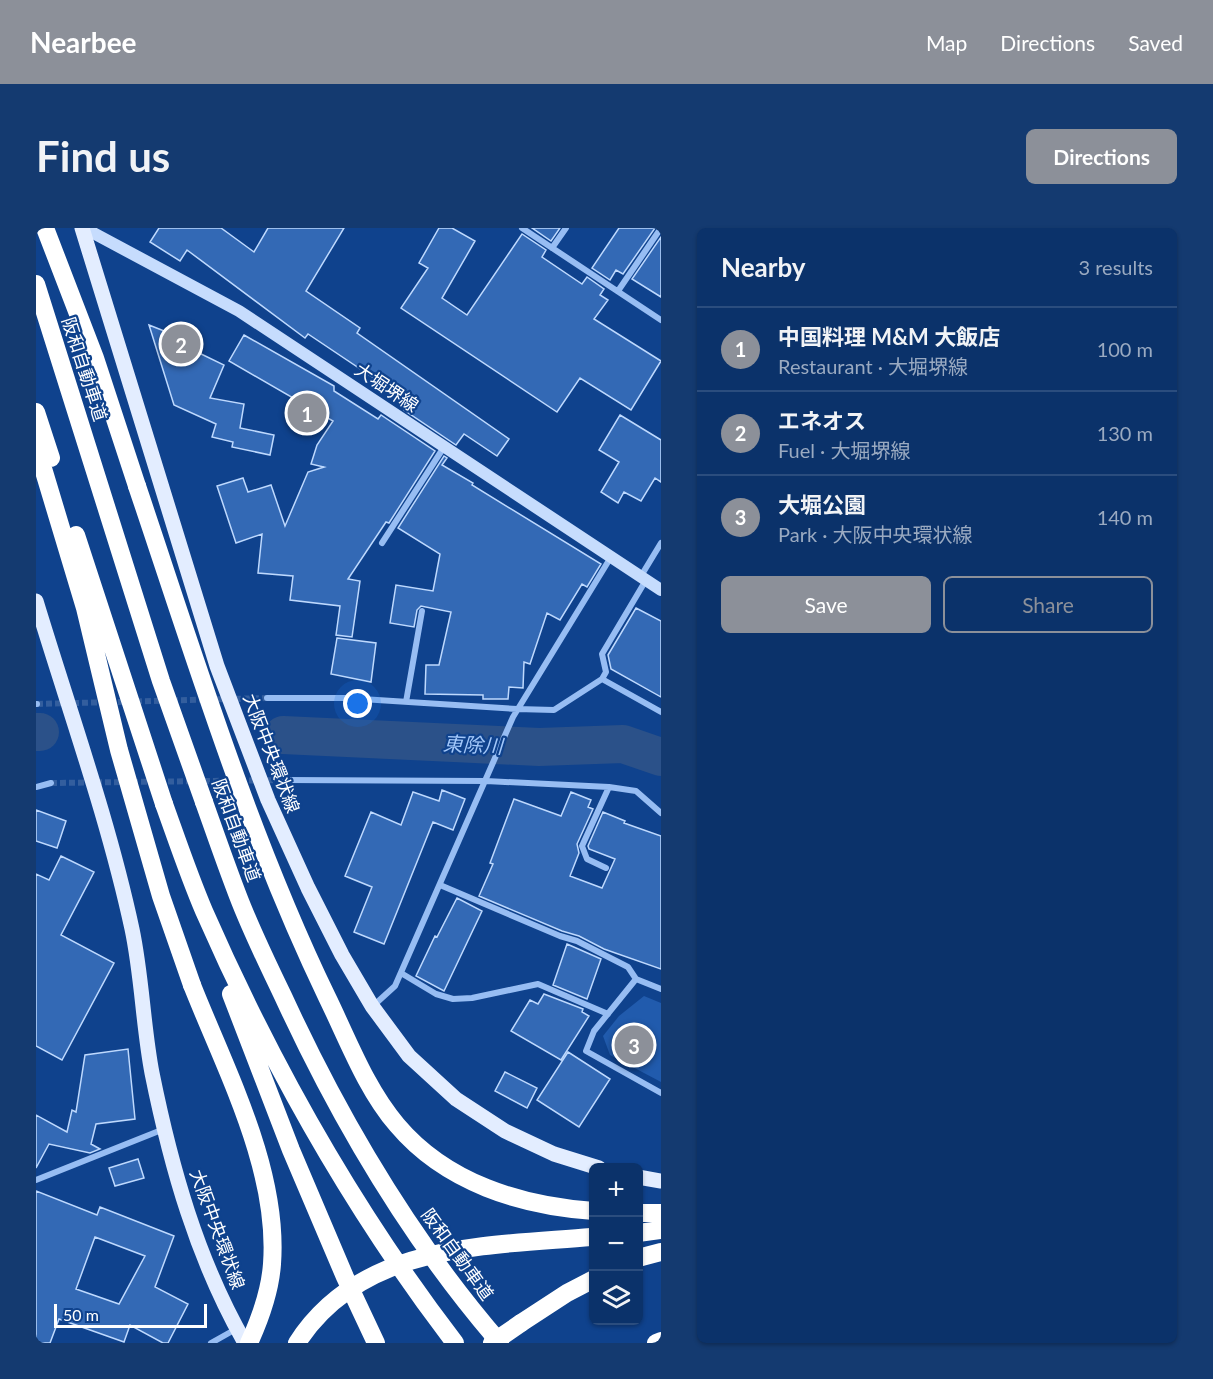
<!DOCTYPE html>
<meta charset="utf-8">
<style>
body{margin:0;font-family:Lato,"Noto Sans JP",sans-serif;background:#143a70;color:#f1f3f6}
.controls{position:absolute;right:18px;bottom:18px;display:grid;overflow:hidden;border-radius:9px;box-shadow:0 2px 4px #0004}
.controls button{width:54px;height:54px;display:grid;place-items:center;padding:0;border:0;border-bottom:2px solid #2b4d7e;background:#0b326a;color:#f1f3f6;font:30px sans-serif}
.scale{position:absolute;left:18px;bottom:15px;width:153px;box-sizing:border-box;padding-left:6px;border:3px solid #fff;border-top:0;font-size:16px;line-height:21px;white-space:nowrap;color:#fff;-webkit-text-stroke:4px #0f428d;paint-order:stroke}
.you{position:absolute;left:322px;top:476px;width:21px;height:21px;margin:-15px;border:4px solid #fff;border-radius:50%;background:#1a73e8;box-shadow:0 0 0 9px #1a73e833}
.badge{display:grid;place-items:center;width:39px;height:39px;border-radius:50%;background:#8c9099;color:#fff;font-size:20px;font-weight:700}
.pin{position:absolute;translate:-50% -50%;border:3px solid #fff;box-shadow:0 2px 6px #0006}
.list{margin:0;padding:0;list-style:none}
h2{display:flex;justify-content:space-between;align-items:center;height:78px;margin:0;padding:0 24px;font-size:26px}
h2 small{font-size:20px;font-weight:400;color:#9aaac1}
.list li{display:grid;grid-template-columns:39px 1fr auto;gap:18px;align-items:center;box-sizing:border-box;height:84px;padding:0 24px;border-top:2px solid #2b4d7e}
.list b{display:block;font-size:22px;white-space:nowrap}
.list p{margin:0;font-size:20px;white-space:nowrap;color:#9aaac1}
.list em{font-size:20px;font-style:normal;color:#9aaac1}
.actions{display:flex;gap:12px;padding:18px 24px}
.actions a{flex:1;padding:14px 0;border:2px solid #8c9099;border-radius:9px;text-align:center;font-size:21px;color:#8c9099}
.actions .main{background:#8c9099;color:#fff}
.icon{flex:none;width:33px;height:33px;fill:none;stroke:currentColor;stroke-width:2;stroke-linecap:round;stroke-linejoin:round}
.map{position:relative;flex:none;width:625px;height:1115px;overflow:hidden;border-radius:9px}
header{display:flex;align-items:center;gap:36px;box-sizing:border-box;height:84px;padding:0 30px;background:#8c9099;color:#fff}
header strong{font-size:28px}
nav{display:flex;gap:33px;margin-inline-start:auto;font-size:21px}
.intro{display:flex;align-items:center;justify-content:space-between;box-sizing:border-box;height:144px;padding:0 36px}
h1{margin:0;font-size:42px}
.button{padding:15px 27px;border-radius:9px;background:#8c9099;color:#fff;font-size:21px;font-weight:700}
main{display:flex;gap:36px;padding:0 36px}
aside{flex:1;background:#0b326a;border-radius:9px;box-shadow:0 2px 4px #0004}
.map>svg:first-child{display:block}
.green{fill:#215bad}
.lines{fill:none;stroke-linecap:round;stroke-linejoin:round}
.river{stroke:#2b5189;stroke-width:38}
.building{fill:#3369b5;stroke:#bed9fe;stroke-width:1.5;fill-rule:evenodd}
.minor-tunnel{stroke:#335e9e;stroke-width:6;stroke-dasharray:6 3;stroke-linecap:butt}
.minor{stroke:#97bdf3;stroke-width:6}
.secondary{stroke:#c6dcfd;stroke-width:12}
.primary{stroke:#e3edff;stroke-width:15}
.motorway{stroke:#fff;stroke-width:18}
.motorway-bridge{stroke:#fff;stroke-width:18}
.labels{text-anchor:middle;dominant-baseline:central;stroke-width:4.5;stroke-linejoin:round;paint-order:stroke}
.street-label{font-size:18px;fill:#fff;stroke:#0f428d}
.water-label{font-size:20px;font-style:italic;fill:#a3c8fa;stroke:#0f428d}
</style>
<header>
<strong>Nearbee</strong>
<nav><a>Map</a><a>Directions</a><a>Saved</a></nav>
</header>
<div class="intro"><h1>Find us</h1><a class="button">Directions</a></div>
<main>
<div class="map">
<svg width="625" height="1115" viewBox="0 0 625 1115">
<rect width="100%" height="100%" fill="#0f428d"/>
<path class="green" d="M 608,768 L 625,775 L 625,854 L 574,827 L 567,808 L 583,788 Z"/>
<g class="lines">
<path class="river" d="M 0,504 L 4,504
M 247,507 L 503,519 L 587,516 L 625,529"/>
</g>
<path class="building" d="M 123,0 L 185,0 L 218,24 L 232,0 L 308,0 L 270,63 L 324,100 L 321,105 L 473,211 L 461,228 L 428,206 L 420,217 L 368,182 L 372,176 L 359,167 L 360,165 L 272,106 L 269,110 L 151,22 L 144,33 L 114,14 Z
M 403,0 L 416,0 L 439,13 L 406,70 L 431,87 L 486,6 L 510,22 L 506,29 L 546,56 L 551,49 L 568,61 L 564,67 L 572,72 L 558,91 L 625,133 L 595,182 L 544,150 L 521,184 L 365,80 L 392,40 L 383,35 Z
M 496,0 L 524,0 L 515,13 Z
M 583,0 L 619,0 L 587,46 L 580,42 L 574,52 L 556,40 Z
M 625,9 L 625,69 L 596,51 Z
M 113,97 L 161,116 L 159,123 L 188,137 L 174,170 L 208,176 L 204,200 L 238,207 L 234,227 L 196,219 L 197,214 L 176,209 L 180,196 L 138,177 Z
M 208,107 L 298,158 L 298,163 L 342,191 L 345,187 L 399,223 L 353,295 L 350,294 L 312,351 L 324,353 L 316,409 L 300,407 L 304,378 L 254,372 L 257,348 L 222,345 L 226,306 L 200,315 L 181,258 L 207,250 L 212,264 L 235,257 L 249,298 L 272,244 L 288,239 L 275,236 L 281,217 L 297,193 L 193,133 Z
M 584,187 L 625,212 L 625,254 L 619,250 L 605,273 L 588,264 L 582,275 L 565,264 L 583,234 L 563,222 Z
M 408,228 L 411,230 L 406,237 L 437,255 L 436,257 L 565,336 L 551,359 L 546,356 L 524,392 L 511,385 L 494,436 L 488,434 L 487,460 L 473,459 L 472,471 L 447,471 L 447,467 L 389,466 L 390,437 L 403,437 L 415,384 L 385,378 L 381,382 L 378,399 L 354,395 L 360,357 L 397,363 L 404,326 L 362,300 Z
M 600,380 L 625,393 L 625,469 L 575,441 L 572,427 Z
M 301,410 L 340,415 L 335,454 L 295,446 Z
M 406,562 L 429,571 L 417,602 L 397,594 L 348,716 L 318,704 L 336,659 L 309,648 L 335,584 L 365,597 L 377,564 L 403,573 Z
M 535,564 L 555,572 L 552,579 L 557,581 L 541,616 L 543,625 L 534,648 L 566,660 L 579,631 L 553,621 L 552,618 L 567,584 L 589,593 L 588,595 L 625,608 L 625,741 L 568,721 L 543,708 L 526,703 L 443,668 L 457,636 L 454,635 L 478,571 L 525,588 Z
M 0,582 L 30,593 L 21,620 L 0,613 Z
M 25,628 L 58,644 L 25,707 L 78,735 L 26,832 L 0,818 L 0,646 L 13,652 Z
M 421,670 L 446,683 L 408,763 L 380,748 L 399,708 L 401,709 Z
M 531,716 L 565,731 L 551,771 L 517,757 Z
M 508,766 L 547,781 L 546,784 L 553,788 L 525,832 L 475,803 L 494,772 L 502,776 Z
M 92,821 L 99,891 L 60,896 L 55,916 L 64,921 L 54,925 L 13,916 L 0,940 L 0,887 L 31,904 L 36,882 L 40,884 L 49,827 Z
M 532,824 L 574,851 L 543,899 L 501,872 Z
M 469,844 L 501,860 L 491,880 L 459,863 Z
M 102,931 L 108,950 L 79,958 L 73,940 Z
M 0,963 L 61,987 L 64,979 L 138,1008 L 119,1059 L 152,1076 L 132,1115 L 127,1115 L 94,1097 L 88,1114 L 23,1091 L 14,1115 L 0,1115 ZM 59,1009 L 109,1028 L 83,1076 L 40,1061 Z"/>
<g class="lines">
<path class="minor-tunnel" d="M 1,476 L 231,470
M 15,555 L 249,552"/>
<path class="minor" d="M 486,0 L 625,92
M 516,20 L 530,0
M 582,63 L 625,0
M 346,315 L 408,219
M 605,348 L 625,315
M 566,451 L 625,484
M 231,470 L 310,470 L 481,481 L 518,482 L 566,451 L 570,444 L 566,426 L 610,352
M 370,474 L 386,383
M 0,476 L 1,476
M 249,552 L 450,553 L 573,559 L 600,563 L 625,585
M 0,559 L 15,555
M 570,640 L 551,631 L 546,618 L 573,559
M 404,657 L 524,708 L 541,713 L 592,739 L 600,751 L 625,761
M 365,745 L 400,766 L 417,771 L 436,770 L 502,756 L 572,786
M 600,751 L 558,803 L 550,823 L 625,865
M 337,778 L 359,758 L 477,489 L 575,329
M 0,952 L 128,901
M 175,1115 L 200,1101"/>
<path class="secondary" d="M 48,0 L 203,83 L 625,362"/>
<path class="primary" d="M 46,0 L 181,438 L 232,572 L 272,660 L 306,727 L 336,778 L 373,828 L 420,871 L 469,903 L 518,926 L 563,940
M 0,373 C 33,482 72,590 96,701 C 106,748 107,798 116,845 C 135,939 161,1031 209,1115
M 602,949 L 625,953"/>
<path class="motorway" d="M 9,0 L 59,130 L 101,258
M 168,574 C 179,605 190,637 202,668 C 215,702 231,735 247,768 C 304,892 374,1011 464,1115
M 128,576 C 141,612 153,648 168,683 C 235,836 317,982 419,1115
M 156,757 C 190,843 243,942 236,1036 C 234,1064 224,1091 213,1115
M 195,766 L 255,922 L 309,1049 L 340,1115
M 602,985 L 625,985
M 602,1005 L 625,1002
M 602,1030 L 625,1024
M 485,1095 L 531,1065 L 558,1051
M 620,1115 L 625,1113"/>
<path class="motorway-bridge" d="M 0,56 L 125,453 L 168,574
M 0,184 L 15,230
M 0,217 L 49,380 L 83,522 L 125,668 L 156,757
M 101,258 C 159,430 212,605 291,769 C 312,812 330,861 361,897 C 410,955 485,978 558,983
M 40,307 L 128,576
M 261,1115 C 325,1015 450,1018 555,1009
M 456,1115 L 485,1095"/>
</g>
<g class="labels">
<g class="street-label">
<text transform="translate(49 141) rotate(72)">阪和自動車道</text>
<text transform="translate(351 159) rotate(34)">大堀堺線</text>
<text transform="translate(236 525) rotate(69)">大阪中央環状線</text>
<text transform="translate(201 602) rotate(70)">阪和自動車道</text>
<text transform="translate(182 1001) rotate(70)">大阪中央環状線</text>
<text transform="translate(422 1026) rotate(54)">阪和自動車道</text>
</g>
<g class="water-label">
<text transform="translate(437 516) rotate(3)">東除川</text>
</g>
</g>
</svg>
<div class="controls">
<button>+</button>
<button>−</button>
<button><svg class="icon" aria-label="layers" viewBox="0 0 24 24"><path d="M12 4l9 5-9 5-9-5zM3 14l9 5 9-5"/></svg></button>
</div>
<div class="scale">50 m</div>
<div class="you"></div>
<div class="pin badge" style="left:271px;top:185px">1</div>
<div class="pin badge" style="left:145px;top:116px">2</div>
<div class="pin badge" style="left:598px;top:817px">3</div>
</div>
<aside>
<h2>Nearby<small>3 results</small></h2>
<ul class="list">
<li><span class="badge">1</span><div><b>中国料理 M&amp;M 大飯店</b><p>Restaurant · 大堀堺線</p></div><em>100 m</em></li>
<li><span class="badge">2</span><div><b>エネオス</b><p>Fuel · 大堀堺線</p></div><em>130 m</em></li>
<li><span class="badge">3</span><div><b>大堀公園</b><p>Park · 大阪中央環状線</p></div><em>140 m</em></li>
</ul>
<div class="actions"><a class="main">Save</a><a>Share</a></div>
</aside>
</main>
